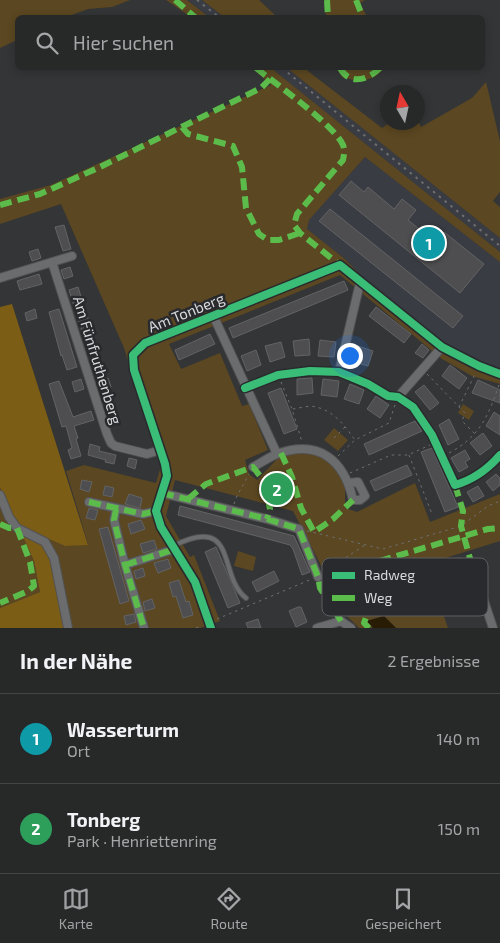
<!DOCTYPE html>
<html lang="de">
<meta charset="utf-8">
<style>
body{margin:0;font-family:"Exo 2",sans-serif;background:#2f3030;color:#f1f3f6}
.compass{position:absolute;left:380px;top:85px;width:45px;height:45px;border-radius:50%;background:#272828;box-shadow:0 2px 8px #0003;rotate:351deg}
.you{position:absolute;left:349px;top:355px;width:18px;height:18px;margin:-12px;border:4px solid #fff;border-radius:50%;background:#1a73e8;box-shadow:0 0 0 8px #1a73e833}
.badge{display:grid;place-items:center;width:32px;height:32px;border-radius:50%;background:#9fa0a2;color:#fff;font-size:16px;font-weight:700}
.pin{position:absolute;translate:-50% -50%;border:2px solid #fff;box-shadow:0 1px 5px #0006}
.list{margin:0;padding:0;list-style:none}
h2{display:flex;justify-content:space-between;align-items:center;height:65px;margin:0;padding:0 20px;font-size:21px}
h2 small{font-size:16px;font-weight:400;color:#a4a6a8}
.list li{display:grid;grid-template-columns:32px 1fr auto;gap:15px;align-items:center;box-sizing:border-box;height:90px;padding:0 20px;border-top:1px solid #434445}
.list b{display:block;font-size:19px;white-space:nowrap}
.list p{margin:0;font-size:16px;white-space:nowrap;color:#a4a6a8}
.list em{font-size:16px;font-style:normal;color:#a4a6a8}
.icon{flex:none;width:28px;height:28px;fill:none;stroke:currentColor;stroke-width:2;stroke-linecap:round;stroke-linejoin:round}
.map{position:relative;flex:none;width:500px;height:628px;overflow:hidden}
.search{position:absolute;background:#272828;box-shadow:0 2px 8px #0003;left:15px;right:15px;top:15px;height:55px;display:flex;align-items:center;gap:12px;box-sizing:border-box;padding:0 18px;border-radius:8px;color:#a4a6a8;font-size:19px}
.sheet{height:245px;background:#272828}
nav{display:flex;justify-content:space-around;align-items:center;box-sizing:border-box;height:70px;border-top:1px solid #434445;background:#272828;font-size:14px;color:#a4a6a8}
nav a{display:grid;justify-items:center;gap:2px}
nav .on{color:#9fa0a2}
.map>svg:first-child{display:block}
.built{fill:#3a3c43}
.green{fill:#5b4721}
.forest{fill:#7c5d15}
.water{fill:#291c05}
.building{fill:#4e4e50;stroke:#626364}
.lines{fill:none;stroke-linecap:round;stroke-linejoin:round}
.service-casing{stroke:#525253;stroke-width:6}
.minor-casing{stroke:#525253;stroke-width:10}
.path{stroke:#6f7071;stroke-width:1;stroke-dasharray:2.5 4;stroke-linecap:butt}
.service{stroke:#6b6c6d;stroke-width:4}
.minor{stroke:#6b6c6d;stroke-width:8}
.rail{stroke:#6d6e6f;stroke-width:2;stroke-dasharray:2.5 5;stroke-linecap:butt}
.quiet{stroke:#5cbc4b;stroke-width:6;stroke-dasharray:12 6;stroke-linecap:butt}
.cycleway-casing{stroke:#292a2d;stroke-width:11}
.cycleway{stroke:#3abd76;stroke-width:8}
.labels{text-anchor:middle;dominant-baseline:central;stroke-width:5;stroke-linejoin:round;paint-order:stroke}
.street-label{font-size:15px;fill:#d9dadc;stroke:#292a2d}
.key{fill:#292a2d;stroke:#5e5f62;stroke-width:1}
.key-label{font-size:14px;fill:#d9dadc}
</style>
<div class="map">
<svg width="500" height="628" viewBox="0 0 500 628">
<rect width="100%" height="100%" fill="#343536"/>
<path class="built" d="M 188,0 L 202,0 L 224,17 L 209,17 Z
M 271,68 L 287,68 L 500,238 L 500,252 Z
M 365,157 L 500,262 L 500,369 L 482,363 L 446,344 L 364,279 L 345,259 L 307,229 L 308,220 Z"/>
<path class="green" d="M 0,0 L 130,0 L 112,7 L 88,9 L 66,17 L 18,18 L 17,40 L 0,48 Z
M 166,0 L 187,0 L 209,17 L 191,17 Z
M 202,0 L 259,0 L 277,17 L 224,17 Z
M 325,0 L 365,0 L 360,3 L 367,17 L 326,17 Z
M 252,68 L 271,68 L 500,252 L 500,262 L 365,157 L 309,220 L 307,229 L 345,259 L 364,279 L 446,344 L 482,363 L 500,369 L 500,384 L 472,376 L 442,359 L 340,275 L 169,344 L 181,369 L 220,353 L 242,406 L 249,404 L 268,450 L 245,460 L 249,474 L 257,480 L 278,458 L 303,451 L 320,455 L 336,467 L 345,483 L 345,508 L 357,512 L 415,483 L 430,522 L 500,494 L 500,541 L 426,564 L 448,628 L 396,628 L 384,616 L 367,621 L 373,628 L 359,628 L 347,616 L 293,511 L 175,480 L 166,516 L 190,557 L 194,555 L 220,621 L 214,623 L 215,628 L 207,628 L 206,626 L 200,628 L 64,628 L 50,559 L 23,535 L 34,561 L 40,592 L 0,608 L 0,487 L 11,518 L 65,546 L 88,544 L 66,471 L 84,465 L 156,483 L 161,466 L 124,348 L 61,204 L 0,224 L 0,199 L 51,185 L 271,85 Z
M 287,68 L 304,68 L 382,128 L 389,123 L 418,122 L 418,121 L 421,127 L 472,98 L 486,82 L 500,141 L 500,192 L 493,201 L 500,207 L 500,238 Z
M 337,68 L 384,68 C 372,83 359,82 342,77 Z
M 463,404 L 474,411 L 469,420 L 458,413 Z
M 334,428 L 348,440 L 338,451 L 324,440 Z
M 238,551 L 256,557 L 253,571 L 234,566 Z"/>
<path class="forest" d="M 12,304 L 88,545 L 65,546 L 20,526 L 11,518 L 0,487 L 0,307 Z
M 22,534 L 43,546 L 50,559 L 64,628 L 0,628 L 0,608 L 40,592 L 34,561 Z"/>
<path class="water" d="M 384,616 L 396,628 L 373,628 L 367,621 Z"/>
<path class="building" d="M 351,181 L 364,192 L 368,187 L 394,209 L 402,199 L 416,210 L 408,220 L 435,242 L 444,232 L 484,264 L 460,293 L 339,195 Z
M 330,209 L 463,316 L 453,328 L 319,221 Z
M 64,225 L 71,249 L 63,251 L 55,227 Z
M 38,249 L 41,258 L 32,261 L 29,252 Z
M 70,267 L 73,276 L 64,279 L 61,270 Z
M 39,274 L 42,284 L 20,290 L 17,281 Z
M 344,281 L 348,290 L 233,338 L 229,328 Z
M 78,287 L 96,344 L 87,347 L 69,290 Z
M 376,307 L 411,334 L 404,343 L 369,316 Z
M 35,309 L 37,318 L 27,321 L 25,313 Z
M 59,309 L 77,367 L 67,370 L 62,355 L 61,356 L 49,312 Z
M 210,334 L 215,344 L 179,360 L 175,350 Z
M 309,339 L 310,355 L 295,356 L 293,341 Z
M 320,340 L 336,342 L 334,357 L 318,356 Z
M 281,342 L 285,357 L 270,362 L 265,346 Z
M 422,344 L 429,350 L 423,358 L 415,353 Z
M 355,345 L 373,351 L 368,366 L 350,361 Z
M 256,350 L 261,365 L 247,371 L 241,356 Z
M 450,365 L 467,378 L 459,389 L 442,376 Z
M 108,378 L 111,387 L 100,390 L 98,381 Z
M 312,378 L 313,393 L 297,395 L 297,379 Z
M 81,379 L 84,389 L 75,392 L 72,382 Z
M 323,379 L 339,381 L 337,397 L 321,395 Z
M 478,380 L 500,390 L 500,403 L 472,393 Z
M 59,381 L 73,417 L 91,411 L 94,420 L 74,426 L 78,438 L 76,439 L 81,456 L 71,459 L 68,450 L 72,448 L 66,426 L 62,427 L 49,384 Z
M 350,384 L 364,390 L 359,404 L 344,399 Z
M 424,385 L 439,403 L 430,410 L 415,392 Z
M 281,388 L 297,429 L 284,434 L 268,393 Z
M 376,396 L 389,405 L 380,418 L 367,409 Z
M 494,412 L 500,416 L 500,435 L 486,426 Z
M 449,419 L 459,439 L 448,445 L 439,425 Z
M 415,421 L 422,431 L 369,455 L 364,444 Z
M 483,433 L 492,446 L 480,455 L 470,443 Z
M 90,444 L 100,447 L 99,451 L 116,455 L 114,464 L 105,462 L 106,460 L 88,455 Z
M 432,448 L 458,507 L 445,512 L 421,452 Z
M 465,450 L 470,459 L 465,462 L 468,467 L 459,472 L 451,458 Z
M 129,458 L 137,460 L 135,469 L 127,466 Z
M 407,465 L 412,475 L 375,491 L 370,481 Z
M 496,474 L 500,478 L 500,485 L 493,491 L 486,482 Z
M 82,480 L 92,482 L 89,492 L 80,489 Z
M 105,486 L 114,488 L 112,497 L 103,495 Z
M 478,486 L 484,496 L 473,502 L 467,492 Z
M 129,494 L 142,498 L 140,508 L 125,504 Z
M 180,506 L 294,536 L 310,572 L 302,575 L 293,549 L 290,545 L 178,515 Z
M 89,508 L 98,510 L 95,520 L 86,518 Z
M 141,520 L 145,529 L 131,534 L 128,524 Z
M 108,527 L 129,601 L 120,604 L 99,529 Z
M 154,540 L 157,549 L 143,553 L 140,544 Z
M 216,547 L 240,603 L 228,608 L 205,552 Z
M 461,558 L 466,573 L 468,573 L 471,581 L 468,582 L 479,613 L 469,616 L 452,560 Z
M 168,559 L 171,568 L 158,573 L 154,563 Z
M 143,568 L 145,576 L 136,579 L 134,571 Z
M 274,571 L 279,581 L 257,592 L 252,582 Z
M 179,580 L 186,602 L 189,601 L 193,615 L 183,618 L 176,596 L 173,597 L 169,583 Z
M 152,599 L 155,608 L 145,611 L 143,602 Z
M 298,607 L 301,607 L 307,622 L 296,627 L 289,611 Z
M 134,614 L 136,622 L 126,625 L 124,616 Z
M 258,619 L 261,628 L 248,628 L 246,623 Z"/>
<g class="lines">
<defs>
<path id="service" d="M 173,546 C 239,513 217,576 246,598"/>
<path id="minor" d="M 52,262 L 107,434 L 111,443 L 115,446 L 147,454 L 161,450
M 0,278 L 72,256
M 213,315 L 277,454
M 339,372 L 359,287 L 362,283
M 245,388 L 278,375 L 310,371 L 339,372 L 368,384 L 388,396 L 398,397 L 413,407 L 432,435 L 455,485 C 472,480 488,469 500,455
M 398,397 L 442,347
M 253,467 C 261,463 269,457 277,454 C 319,439 344,460 353,500 L 360,500 L 365,496 L 358,482 L 349,483
M 162,493 L 267,519 L 299,529 L 318,577
M 0,495 L 9,517 L 17,528 L 45,542 L 54,558 L 68,628
M 89,502 L 143,514 L 156,511
M 116,509 L 114,520 L 125,565 L 144,628
M 471,562 L 493,628
M 125,565 L 175,549
M 211,628 L 195,582 L 161,527 L 156,511 L 167,476 L 165,464 L 134,370 L 133,355 L 145,343 L 340,265 L 442,347 L 479,366 L 500,374
M 317,628 L 341,621 L 351,628"/>
</defs>
<use href="#service" class="service-casing"/>
<use href="#minor" class="minor-casing"/>
<path class="path" d="M 427,374 L 465,413 L 462,421 L 475,434
M 281,382 L 292,409 L 302,442
M 459,407 L 476,372
M 293,409 C 300,408 309,405 316,407 C 334,411 345,426 355,440
M 334,438 L 345,427
M 449,453 C 481,436 489,414 500,382
M 409,455 L 432,514
M 338,456 L 355,440 L 389,423 L 395,405
M 350,473 L 391,455 L 408,455 L 430,445
M 234,504 L 236,498 L 249,474
M 307,531 L 383,549 L 461,526 L 488,506 L 500,501
M 324,572 L 365,545
M 217,619 L 312,579
M 196,628 L 201,626"/>
<use href="#service" class="service"/>
<use href="#minor" class="minor"/>
<path class="rail" d="M 197,0 L 220,18
M 282,68 L 500,246"/>
<path class="quiet" d="M 175,0 L 196,18
M 327,0 L 328,18
M 356,0 L 363,18
M 256,68 C 275,83 335,126 343,145 C 345,150 344,155 343,160 L 297,214 L 294,225 L 300,233 L 340,265
M 340,68 C 350,86 368,80 380,68
M 182,127 L 188,134 L 233,146 L 242,167 L 246,208 L 259,234 L 268,240 L 279,240 L 300,233
M 0,205 L 40,194 L 58,186 L 100,167 L 261,88 L 270,79
M 281,453 L 292,477 L 301,508 L 314,532 L 333,519 L 353,500
M 455,485 L 463,511 L 461,526 L 471,562
M 162,493 L 267,519 L 299,529 L 318,577 L 320,588 L 341,621
M 188,499 L 206,484 L 253,467 L 264,481 L 270,509 L 267,519
M 89,502 L 143,514 L 156,511
M 116,509 L 114,520 L 125,565 L 144,628
M 0,524 L 9,528 L 17,528 L 30,562 L 34,586 L 28,591 L 0,603
M 125,565 L 175,549
M 369,628 L 364,623 L 370,606 L 356,568 L 488,529 L 500,528"/>
<defs>
<path id="cycleway" d="M 245,388 L 278,375 L 310,371 L 339,372 L 368,384 L 388,396 L 398,397 L 413,407 L 432,435 L 455,485 C 472,480 488,469 500,455
M 211,628 L 195,582 L 161,527 L 156,511 L 167,476 L 165,464 L 134,370 L 133,355 L 145,343 L 340,265 L 442,347 L 479,366 L 500,374"/>
</defs>
<use href="#cycleway" class="cycleway-casing"/>
<use href="#cycleway" class="cycleway"/>
</g>
<g class="labels">
<g class="street-label">
<text transform="translate(186 312) rotate(-22)">Am Tonberg</text>
<text transform="translate(98 360) rotate(73)">Am Fünfruthenberg</text>
</g>
</g>
<rect x="322" y="558" width="166" height="58" rx="8" class="key"/>
<rect x="332" y="572" width="23" height="7" fill="#3abd76"/>
<rect x="332" y="595" width="23" height="6" fill="#5cbc4b"/>
<g class="key-label">
<text x="364" y="580">Radweg</text>
<text x="364" y="603">Weg</text>
</g>
</svg>
<svg class="compass" viewBox="-18 -18 36 36"><path d="M0-13l5 13h-10z" fill="#e53935"/><path d="M0 13l5-13h-10z" fill="#a4a6a8"/></svg>
<div class="you"></div>
<div class="pin badge" style="left:429px;top:243px;background:#0f9aa8">1</div>
<div class="pin badge" style="left:277px;top:489px;background:#2e9e5b">2</div>
<div class="search"><svg class="icon" aria-label="search" viewBox="0 0 24 24"><circle cx="10" cy="10" r="6"/><path d="M15 15l6 6"/></svg>Hier suchen</div>
</div>
<section class="sheet">
<h2>In der Nähe<small>2 Ergebnisse</small></h2>
<ul class="list">
<li><span class="badge" style="background:#0f9aa8">1</span><div><b>Wasserturm</b><p>Ort</p></div><em>140 m</em></li>
<li><span class="badge" style="background:#2e9e5b">2</span><div><b>Tonberg</b><p>Park · Henriettenring</p></div><em>150 m</em></li>
</ul>
</section>
<nav>
<a class="on"><svg class="icon" aria-label="map" viewBox="0 0 24 24"><path d="M3 6l6-2 6 2 6-2v14l-6 2-6-2-6 2zM9 4v14M15 6v14"/></svg>Karte</a>
<a><svg class="icon" aria-label="directions" viewBox="0 0 24 24"><path d="M12 3l9 9-9 9-9-9zM9 14v-3h6M13 9l2 2-2 2"/></svg>Route</a>
<a><svg class="icon" aria-label="saved" viewBox="0 0 24 24"><path d="M7 4h10v16l-5-4-5 4z"/></svg>Gespeichert</a>
</nav>
